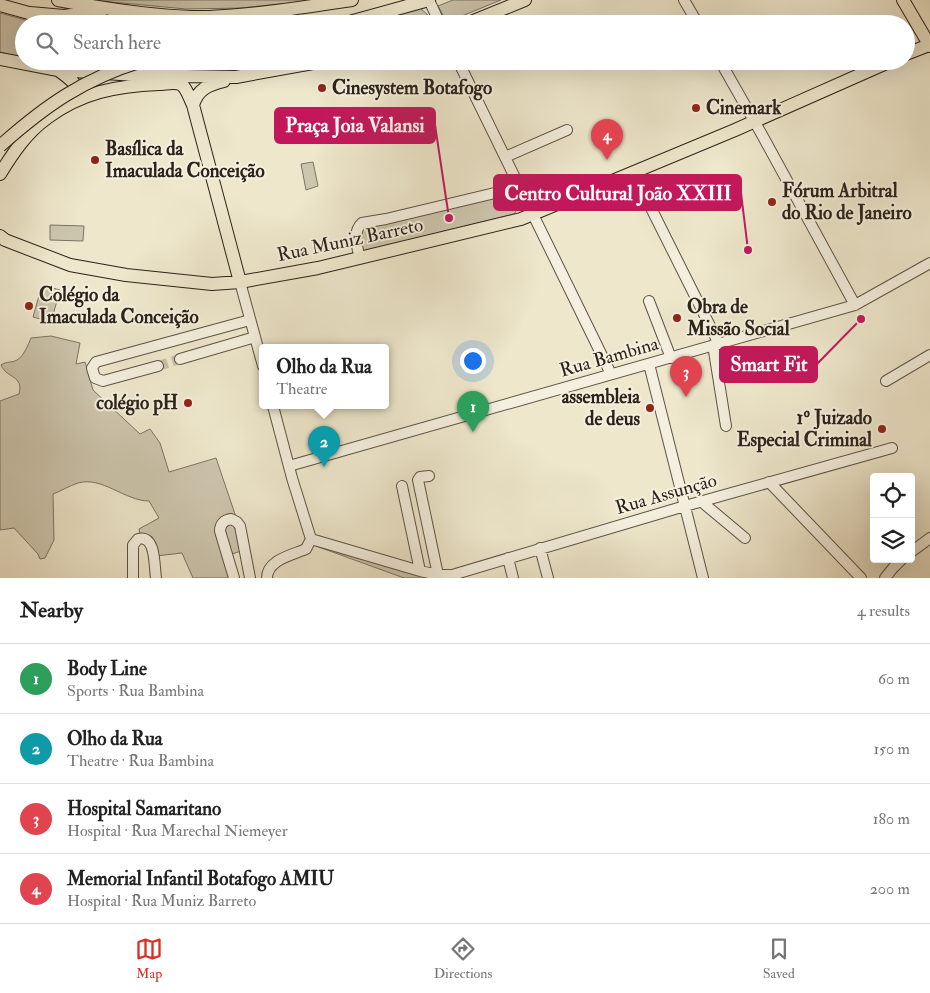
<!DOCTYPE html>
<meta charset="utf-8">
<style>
body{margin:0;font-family:"IM FELL Double Pica",serif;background:#f6f6f6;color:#222}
.controls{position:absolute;right:15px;bottom:15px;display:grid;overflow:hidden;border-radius:5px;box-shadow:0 5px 20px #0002}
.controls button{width:45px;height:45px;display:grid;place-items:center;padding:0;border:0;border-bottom:1px solid #e0e0e0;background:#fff;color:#222;font:25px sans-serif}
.you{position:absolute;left:472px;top:360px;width:18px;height:18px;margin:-12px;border:4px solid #fff;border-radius:50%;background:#1a73e8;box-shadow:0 0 0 8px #1a73e833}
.badge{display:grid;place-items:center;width:32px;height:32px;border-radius:50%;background:#d93025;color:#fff;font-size:16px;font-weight:700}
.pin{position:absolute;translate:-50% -41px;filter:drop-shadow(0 1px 2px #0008)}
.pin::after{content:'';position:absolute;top:26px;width:18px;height:15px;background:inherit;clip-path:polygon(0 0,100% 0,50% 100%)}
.popup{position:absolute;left:259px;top:344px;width:130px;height:65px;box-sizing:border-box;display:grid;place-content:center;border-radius:5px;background:#fff;filter:drop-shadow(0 1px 4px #0005);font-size:16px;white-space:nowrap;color:#767676}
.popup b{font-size:19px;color:#222}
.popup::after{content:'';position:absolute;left:50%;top:100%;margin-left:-10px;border:10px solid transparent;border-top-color:#fff}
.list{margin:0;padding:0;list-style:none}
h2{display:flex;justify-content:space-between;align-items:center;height:65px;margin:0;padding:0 20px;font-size:21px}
h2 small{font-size:16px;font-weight:400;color:#767676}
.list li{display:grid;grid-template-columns:32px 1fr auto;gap:15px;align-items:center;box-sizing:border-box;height:70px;padding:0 20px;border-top:1px solid #e0e0e0}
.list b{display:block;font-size:19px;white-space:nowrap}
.list p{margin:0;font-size:16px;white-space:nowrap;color:#767676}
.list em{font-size:16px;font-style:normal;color:#767676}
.icon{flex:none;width:28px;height:28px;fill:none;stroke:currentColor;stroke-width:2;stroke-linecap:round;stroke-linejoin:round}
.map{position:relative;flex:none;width:930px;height:578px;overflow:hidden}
.search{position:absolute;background:#fff;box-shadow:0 5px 20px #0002;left:15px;right:15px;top:15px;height:55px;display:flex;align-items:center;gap:12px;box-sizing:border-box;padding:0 18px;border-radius:28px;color:#767676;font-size:19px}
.sheet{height:345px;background:#fff}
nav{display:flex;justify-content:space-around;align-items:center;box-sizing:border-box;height:70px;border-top:1px solid #e0e0e0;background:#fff;font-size:14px;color:#767676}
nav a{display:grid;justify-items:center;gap:2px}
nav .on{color:#d93025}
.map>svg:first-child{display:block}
.green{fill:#cdc6ae;stroke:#7c7464}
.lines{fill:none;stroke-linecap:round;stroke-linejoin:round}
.minor-tunnel{stroke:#c7c0a8;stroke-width:10;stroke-dasharray:10 5;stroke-linecap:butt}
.minor-casing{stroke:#5c5346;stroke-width:12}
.major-casing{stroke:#2c2219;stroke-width:14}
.minor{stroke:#f4efde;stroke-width:10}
.major{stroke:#eee7cc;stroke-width:12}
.major-bridge-casing{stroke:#2c2219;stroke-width:14;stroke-linecap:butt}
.major-bridge{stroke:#eee7cc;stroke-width:12}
.poi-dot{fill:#8f2418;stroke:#f4efde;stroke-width:2}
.labels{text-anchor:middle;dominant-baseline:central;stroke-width:4;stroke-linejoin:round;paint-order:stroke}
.poi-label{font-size:19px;font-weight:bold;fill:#2c2219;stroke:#f4efde;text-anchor:start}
.street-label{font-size:19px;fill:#2c2219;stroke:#f4efde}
.leader{fill:none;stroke:#c2185b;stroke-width:2}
.callout-dot{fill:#c2185b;stroke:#f4efde;stroke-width:2}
.callout{fill:#c2185b;stroke:#c2185b;stroke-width:2}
.callout-label{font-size:20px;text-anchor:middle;font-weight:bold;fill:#fff}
</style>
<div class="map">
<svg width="930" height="578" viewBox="0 0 930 578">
<rect width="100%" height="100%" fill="#eee7cc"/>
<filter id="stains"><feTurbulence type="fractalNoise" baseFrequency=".004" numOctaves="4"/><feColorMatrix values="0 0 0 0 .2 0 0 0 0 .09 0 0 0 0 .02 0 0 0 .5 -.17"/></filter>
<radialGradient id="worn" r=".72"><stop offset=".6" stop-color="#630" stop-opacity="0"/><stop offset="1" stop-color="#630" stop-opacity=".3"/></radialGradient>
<path class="green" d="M 91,0 L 317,0 L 241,8 L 186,9 Z
M 453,0 L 501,0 L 447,22 L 438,6 Z
M 420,8 L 429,16 L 434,24 L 361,24 Z
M 0,13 L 40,24 L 24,24 L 24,59 L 0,52 Z
M 111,15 L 220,20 L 220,24 L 98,24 L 66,19 L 82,16 Z
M 117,61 L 296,61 L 229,67 L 184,67 L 139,69 L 121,66 Z
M 313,162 L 318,186 L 306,190 L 301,164 Z
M 511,193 L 518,208 L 514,214 L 364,251 L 362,249 L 360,232 L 363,226 Z
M 50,225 L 84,226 L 83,241 L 50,240 Z
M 42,285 L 60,290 L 51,322 L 33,317 Z
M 51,336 L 80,343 L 76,364 L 85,362 L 93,390 L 140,434 L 150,429 L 160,443 L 169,472 L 216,458 L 236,517 L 238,517 L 244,534 L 241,551 L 232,554 L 233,578 L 193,578 L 182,553 L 156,556 L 144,534 L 140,534 L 139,529 L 159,518 L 149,501 C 125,501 102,476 78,483 C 69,486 61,491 53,494 L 54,540 L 45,558 L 40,559 L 38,554 L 14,528 L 0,530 L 0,401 L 19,394 C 24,375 7,379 1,365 C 7,361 12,363 17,360 C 24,356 28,345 31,338 Z
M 318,542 L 432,578 L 404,578 L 316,546 Z"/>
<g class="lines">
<path class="minor-tunnel" d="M 158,366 L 180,359"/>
<defs>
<path id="minor" d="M 429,0 L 440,24
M 684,0 L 698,24
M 458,61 L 611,374
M 720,61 L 761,133 L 855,305
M 505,157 L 567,130
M 633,172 L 719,344
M 360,258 C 357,247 352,232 362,223 L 386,219 L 520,187
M 240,282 L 263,366
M 649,301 L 671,358
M 713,345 L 726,426
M 180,359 L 255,337
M 649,364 L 703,578
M 158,366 L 103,381 L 95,378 L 92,368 L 96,362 L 250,320
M 886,381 L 930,355
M 273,406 L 292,478 L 311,539
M 289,466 L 855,305 L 930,263
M 429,476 L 420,477 L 418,480 L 438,575
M 769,482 L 861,578
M 402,486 L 420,571
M 702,502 L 745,538
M 311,539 L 420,571 L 438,575 L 450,575
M 540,548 L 548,578
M 911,552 L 930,538
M 508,558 L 513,578
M 133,578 L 133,545 L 138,539 C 156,534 154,565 156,578
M 234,578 L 220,531 C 220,524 224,520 231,519 L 237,522 L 240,526 L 250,578
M 267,578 C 267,560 292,555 306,549 L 311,539
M 442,578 L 685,506 L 892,448
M 885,578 L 893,568 L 902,559"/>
<path id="major" d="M 58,0 C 106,9 161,18 209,17 C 257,15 305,7 352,0
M 903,0 L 930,46
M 0,5 L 36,15
M 30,13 L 64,16 L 101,11
M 342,24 L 429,0
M 466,24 L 525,0
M 906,54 L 929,45
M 0,59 L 58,70 L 136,75 L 236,77 L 324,61
M 58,70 C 68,77 81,86 79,99
M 193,105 C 198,89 208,85 224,81
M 0,174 C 13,153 27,132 47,118 C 82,92 116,86 159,84 C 166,84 176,81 182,85 C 187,89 190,99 193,105 L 240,282
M 0,236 L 5,240 L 70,265 L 126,275 L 212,284 L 240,282 L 318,268 L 521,219 L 735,130 L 891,61"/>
</defs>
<use href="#minor" class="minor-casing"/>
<use href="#major" class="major-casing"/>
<use href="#minor" class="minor"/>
<use href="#major" class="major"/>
<defs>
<path id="major-bridge" d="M 0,146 C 45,106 83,79 142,61"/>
</defs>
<use href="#major-bridge" class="major-bridge-casing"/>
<use href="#major-bridge" class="major-bridge"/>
</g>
<g class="poi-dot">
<circle cx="322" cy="88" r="5"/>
<circle cx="696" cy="108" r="5"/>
<circle cx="95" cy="160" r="5"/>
<circle cx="772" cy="202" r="5"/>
<circle cx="29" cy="306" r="5"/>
<circle cx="677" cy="318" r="5"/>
<circle cx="188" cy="403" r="5"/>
<circle cx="650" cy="408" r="5"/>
<circle cx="882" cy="429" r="5"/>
</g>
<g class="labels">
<g class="poi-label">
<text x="332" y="88">Cinesystem Botafogo</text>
<text x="706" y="108">Cinemark</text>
<text x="105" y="149">Basílica da<tspan x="105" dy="22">Imaculada Conceição</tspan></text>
<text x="782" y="191">Fórum Arbitral<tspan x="782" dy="22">do Rio de Janeiro</tspan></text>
<text x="39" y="295">Colégio da<tspan x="39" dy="22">Imaculada Conceição</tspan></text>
<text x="687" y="307">Obra de<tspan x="687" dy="22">Missão Social</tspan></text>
<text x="640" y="397" text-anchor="end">assembleia<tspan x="640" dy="22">de deus</tspan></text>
<text x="178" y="403" text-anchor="end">colégio pH</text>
<text x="872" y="418" text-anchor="end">1º Juizado<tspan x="872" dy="22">Especial Criminal</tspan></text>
</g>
<g class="street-label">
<text transform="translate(350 240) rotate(-12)">Rua Muniz Barreto</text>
<text transform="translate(609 357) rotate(-16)">Rua Bambina</text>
<text transform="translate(666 494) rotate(-16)">Rua Assunção</text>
</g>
</g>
<path class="leader" d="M449 218L435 125M748 250L741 193M861 319L817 364"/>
<g class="callout-dot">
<circle cx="449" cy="218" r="5"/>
<circle cx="748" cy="250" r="5"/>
<circle cx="861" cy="319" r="5"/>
</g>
<g class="callout">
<rect x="275" y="108" width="160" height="35" rx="5"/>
<rect x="494" y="175" width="247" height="35" rx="5"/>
<rect x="720" y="347" width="97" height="35" rx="5"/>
</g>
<g class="callout-label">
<text x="355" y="132">Praça Joia Valansi</text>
<text x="618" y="200">Centro Cultural João XXIII</text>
<text x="769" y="371">Smart Fit</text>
</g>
<rect width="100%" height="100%" filter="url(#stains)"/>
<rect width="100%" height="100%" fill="url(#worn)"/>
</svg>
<div class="controls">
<button><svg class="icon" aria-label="locate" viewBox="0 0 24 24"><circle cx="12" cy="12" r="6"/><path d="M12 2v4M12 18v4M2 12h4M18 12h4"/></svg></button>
<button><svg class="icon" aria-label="layers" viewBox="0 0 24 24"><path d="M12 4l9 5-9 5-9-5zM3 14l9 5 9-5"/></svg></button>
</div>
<div class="you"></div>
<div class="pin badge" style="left:473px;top:432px;background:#2e9e5b">1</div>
<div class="pin badge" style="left:324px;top:467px;background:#0f9aa8">2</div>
<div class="popup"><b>Olho da Rua</b>Theatre</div>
<div class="pin badge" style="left:686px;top:397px;background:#e0444e">3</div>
<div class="pin badge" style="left:607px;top:160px;background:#e0444e">4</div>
<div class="search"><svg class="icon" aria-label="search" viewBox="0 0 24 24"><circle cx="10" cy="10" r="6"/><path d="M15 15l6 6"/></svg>Search here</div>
</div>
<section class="sheet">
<h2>Nearby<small>4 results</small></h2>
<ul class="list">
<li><span class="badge" style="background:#2e9e5b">1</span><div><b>Body Line</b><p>Sports · Rua Bambina</p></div><em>60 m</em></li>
<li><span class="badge" style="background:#0f9aa8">2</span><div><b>Olho da Rua</b><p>Theatre · Rua Bambina</p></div><em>150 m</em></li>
<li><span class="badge" style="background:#e0444e">3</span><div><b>Hospital Samaritano</b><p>Hospital · Rua Marechal Niemeyer</p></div><em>180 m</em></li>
<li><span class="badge" style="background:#e0444e">4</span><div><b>Memorial Infantil Botafogo AMIU</b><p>Hospital · Rua Muniz Barreto</p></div><em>200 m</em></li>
</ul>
</section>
<nav>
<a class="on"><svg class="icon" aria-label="map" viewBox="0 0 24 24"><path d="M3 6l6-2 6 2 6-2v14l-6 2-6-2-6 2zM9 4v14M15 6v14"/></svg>Map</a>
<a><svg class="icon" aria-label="directions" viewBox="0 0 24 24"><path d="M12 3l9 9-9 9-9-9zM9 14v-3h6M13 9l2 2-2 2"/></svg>Directions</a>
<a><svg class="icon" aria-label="saved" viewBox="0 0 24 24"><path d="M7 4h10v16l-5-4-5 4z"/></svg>Saved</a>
</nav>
